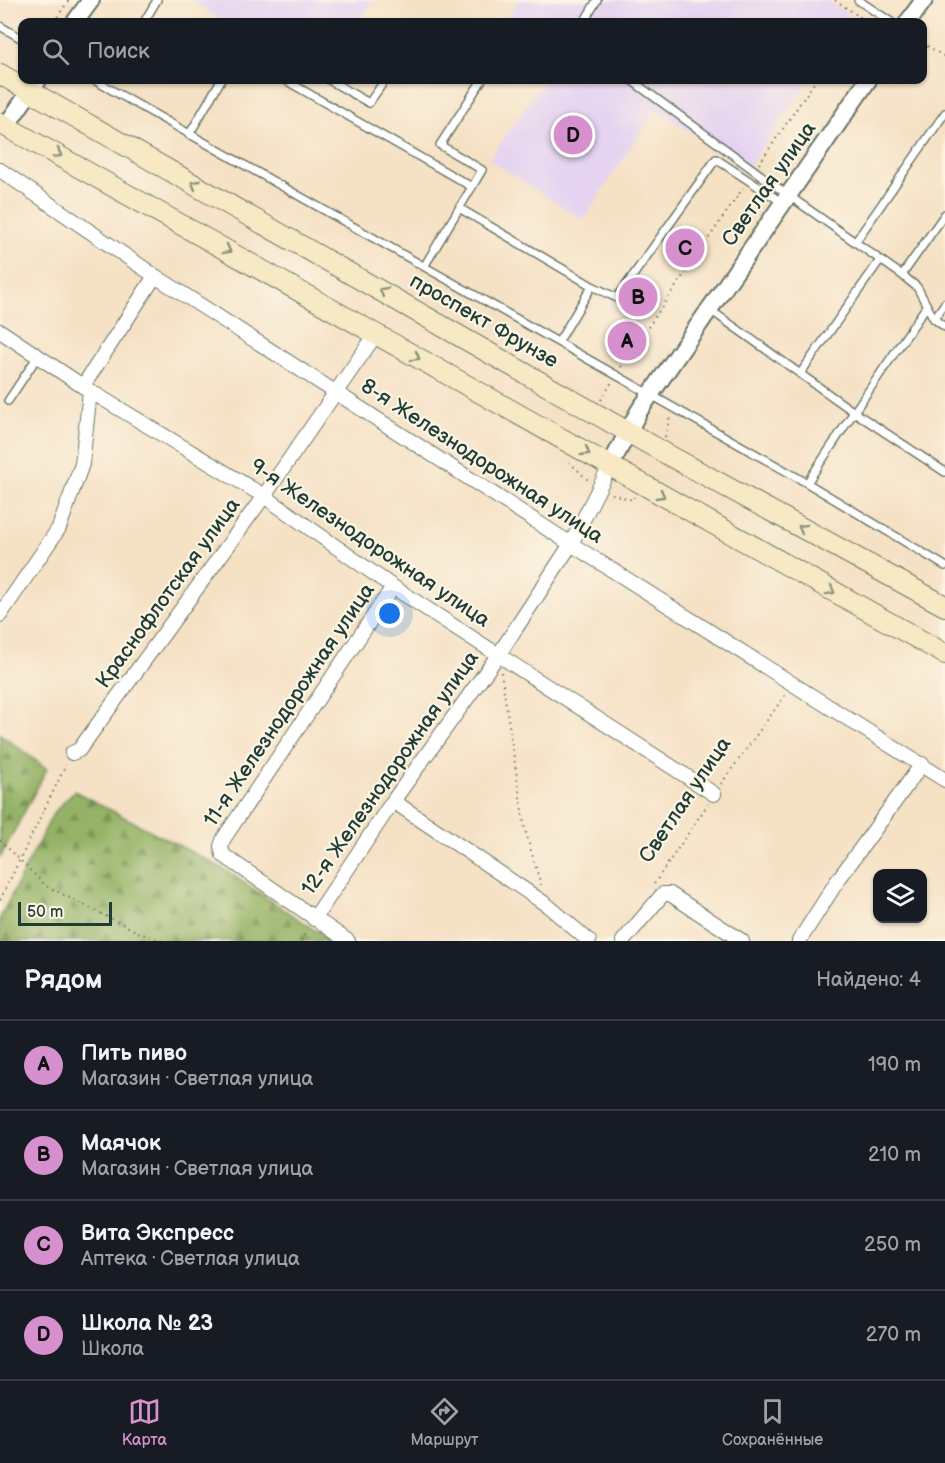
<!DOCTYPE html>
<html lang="ru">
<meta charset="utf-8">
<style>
body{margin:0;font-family:"Balsamiq Sans",sans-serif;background:#20242c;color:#f1f3f6}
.controls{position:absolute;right:18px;bottom:18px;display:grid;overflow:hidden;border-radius:12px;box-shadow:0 2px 4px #0004}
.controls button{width:54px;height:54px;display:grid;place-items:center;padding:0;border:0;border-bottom:2px solid #363941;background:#171b24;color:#f1f3f6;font:30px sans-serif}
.scale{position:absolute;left:18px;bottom:15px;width:94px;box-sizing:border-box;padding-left:6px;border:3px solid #1f3d34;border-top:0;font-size:16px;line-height:21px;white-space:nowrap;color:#1f3d34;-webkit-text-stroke:4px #fcf5e5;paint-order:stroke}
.you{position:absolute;left:390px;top:614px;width:21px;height:21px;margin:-15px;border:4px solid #fff;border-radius:50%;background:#1a73e8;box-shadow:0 0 0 9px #1a73e833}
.badge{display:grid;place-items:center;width:39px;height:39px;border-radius:50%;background:#d690ce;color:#111;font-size:20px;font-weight:700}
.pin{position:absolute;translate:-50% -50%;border:3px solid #fff;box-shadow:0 2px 6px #0006}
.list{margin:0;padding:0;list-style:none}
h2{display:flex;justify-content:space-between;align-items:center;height:78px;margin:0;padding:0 24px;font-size:26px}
h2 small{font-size:20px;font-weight:400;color:#9ea1a6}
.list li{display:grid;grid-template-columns:39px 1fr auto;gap:18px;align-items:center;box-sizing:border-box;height:90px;padding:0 24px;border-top:2px solid #363941}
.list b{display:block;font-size:22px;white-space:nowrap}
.list p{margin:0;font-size:20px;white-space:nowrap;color:#9ea1a6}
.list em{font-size:20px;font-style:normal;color:#9ea1a6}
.icon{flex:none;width:33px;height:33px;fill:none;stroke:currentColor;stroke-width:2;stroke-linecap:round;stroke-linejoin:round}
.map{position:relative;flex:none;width:945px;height:941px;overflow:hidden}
.search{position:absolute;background:#171b24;box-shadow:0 2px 4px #0004;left:18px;right:18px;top:18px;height:66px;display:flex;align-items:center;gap:15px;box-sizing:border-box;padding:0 21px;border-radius:12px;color:#9ea1a6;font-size:22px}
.sheet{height:438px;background:#171b24}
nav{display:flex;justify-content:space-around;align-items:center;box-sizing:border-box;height:84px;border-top:2px solid #363941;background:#171b24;font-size:16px;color:#9ea1a6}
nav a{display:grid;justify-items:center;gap:3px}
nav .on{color:#d690ce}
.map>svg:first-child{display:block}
.built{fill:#e5d3f1}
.forest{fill:url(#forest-firs);stroke:#5a784d;stroke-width:1.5}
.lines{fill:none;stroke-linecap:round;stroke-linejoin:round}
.service-casing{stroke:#6a7666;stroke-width:10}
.minor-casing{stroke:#6a7666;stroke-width:16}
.tertiary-casing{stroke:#6a7666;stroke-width:20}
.secondary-casing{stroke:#6a7666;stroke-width:22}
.path{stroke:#6a7666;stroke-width:2;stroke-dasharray:1.5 4.5;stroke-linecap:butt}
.service{stroke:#fff;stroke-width:7}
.minor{stroke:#fff;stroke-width:14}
.tertiary{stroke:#fff;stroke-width:16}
.secondary{stroke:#f6e9c3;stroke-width:20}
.oneway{stroke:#8a937c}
.labels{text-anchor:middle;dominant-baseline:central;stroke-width:4.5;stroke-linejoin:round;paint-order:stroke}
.street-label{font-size:21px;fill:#1f3d34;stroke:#fcf5e5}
</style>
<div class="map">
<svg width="945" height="941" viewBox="0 0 945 941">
<defs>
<pattern id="forest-firs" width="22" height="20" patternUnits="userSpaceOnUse" patternTransform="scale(1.5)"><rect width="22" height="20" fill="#95b366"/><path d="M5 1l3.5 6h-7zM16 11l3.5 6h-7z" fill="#799355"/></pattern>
</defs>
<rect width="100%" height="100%" fill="#fcf5e5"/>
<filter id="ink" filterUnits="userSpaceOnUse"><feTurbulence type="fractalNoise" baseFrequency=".0167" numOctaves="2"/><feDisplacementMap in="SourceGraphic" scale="12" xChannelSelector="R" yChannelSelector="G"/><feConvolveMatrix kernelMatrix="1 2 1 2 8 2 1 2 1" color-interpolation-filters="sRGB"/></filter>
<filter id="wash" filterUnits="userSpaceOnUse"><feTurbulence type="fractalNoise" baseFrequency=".008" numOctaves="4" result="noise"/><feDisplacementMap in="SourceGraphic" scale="24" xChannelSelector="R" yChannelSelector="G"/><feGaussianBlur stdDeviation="1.35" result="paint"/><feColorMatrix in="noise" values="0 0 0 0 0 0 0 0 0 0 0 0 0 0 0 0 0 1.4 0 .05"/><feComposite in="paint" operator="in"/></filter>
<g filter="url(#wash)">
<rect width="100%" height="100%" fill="#f5e1c4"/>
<path class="built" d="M 191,0 L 373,0 L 358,22 L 268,22 L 264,20 L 262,22 L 225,22 Z
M 519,0 L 827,0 L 852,17 L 848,22 L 503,22 Z
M 544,80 L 809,80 L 747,170 L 656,109 L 583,220 L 489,160 Z"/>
<path class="forest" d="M 0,734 L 47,769 L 0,858 Z
M 74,791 L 222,868 L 331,941 L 0,941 L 0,918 L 53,814 Z"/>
</g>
<g filter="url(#ink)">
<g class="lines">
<defs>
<path id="service" d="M 858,0 L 891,22
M 144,22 L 157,0
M 584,22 L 597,0
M 0,26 L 22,39
M 94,80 L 807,483 L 945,566
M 285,80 L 472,187 L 425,265
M 329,80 L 369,103 L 385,80
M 631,80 L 788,195 L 902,275 L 917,287 L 934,319 L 945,327
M 189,135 L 221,80
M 472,187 L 482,170 L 440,145 L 482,80
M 459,208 L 592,286 L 617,298 L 716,159 L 783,203
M 856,241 L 945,113
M 902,275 L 945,214
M 926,307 L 854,412 L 945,472
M 709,309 L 854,412 L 807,483
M 934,319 L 945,303
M 559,341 L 592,286
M 800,374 L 880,260
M 8,401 L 38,356"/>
<path id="minor" d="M 0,170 L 155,276 L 571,544 L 945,780
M 0,331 L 90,391 L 264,496 L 393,587 L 714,794
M 83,386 L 155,276
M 0,615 L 59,528 L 82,464 L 90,391
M 72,753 L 79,750 L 264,496 L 376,334
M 393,801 L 547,905 L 589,941
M 314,919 L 393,801 L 499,654 L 571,544 L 610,466
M 348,941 L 223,855 L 221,846 L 224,838 L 393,587
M 623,941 L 663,894 L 670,894 L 742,941
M 799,941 L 838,880 L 922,764"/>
<path id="tertiary" d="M 75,22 L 91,0
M 908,22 L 924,0
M 6,126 L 38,80
M 610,466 L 639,411 L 868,80"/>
<path id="secondary" d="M 0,74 L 670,456 L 945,606
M 0,123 L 945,654"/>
</defs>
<use href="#service" class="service-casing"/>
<use href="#minor" class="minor-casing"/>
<use href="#tertiary" class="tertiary-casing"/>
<use href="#secondary" class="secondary-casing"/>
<path class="path" d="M 835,0 L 867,22
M 54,22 L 69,0
M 855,22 L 863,14
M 922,43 L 945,57
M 759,164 L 816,80
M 621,367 L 743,188
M 601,400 L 612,382
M 665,437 L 670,416
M 569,462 L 589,481
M 612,494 L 633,500 L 634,497
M 501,672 L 525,830 L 541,885
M 721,784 L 786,694
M 0,840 L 46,886 L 140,933 L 162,941
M 654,884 L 708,804
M 0,900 L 66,765
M 301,941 L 307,931"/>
<use href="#service" class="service"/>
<use href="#minor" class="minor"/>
<use href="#tertiary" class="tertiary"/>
<use href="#secondary" class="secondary"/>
</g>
<defs><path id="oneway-chevron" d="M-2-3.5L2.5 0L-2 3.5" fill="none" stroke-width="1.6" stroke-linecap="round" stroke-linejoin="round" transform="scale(1.5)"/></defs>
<g class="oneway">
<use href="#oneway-chevron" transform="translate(58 154) rotate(29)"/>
<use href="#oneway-chevron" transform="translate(195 184) rotate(-150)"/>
<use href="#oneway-chevron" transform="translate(227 250) rotate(29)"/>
<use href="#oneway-chevron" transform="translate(383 291) rotate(-150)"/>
<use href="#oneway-chevron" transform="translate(416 357) rotate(29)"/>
<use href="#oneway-chevron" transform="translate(586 452) rotate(30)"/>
<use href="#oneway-chevron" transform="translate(661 495) rotate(30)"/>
<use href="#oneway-chevron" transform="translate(802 528) rotate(-151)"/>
<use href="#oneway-chevron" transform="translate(831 591) rotate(29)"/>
</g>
</g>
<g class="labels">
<g class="street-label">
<text transform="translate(769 184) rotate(-55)">Светлая улица</text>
<text transform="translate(484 321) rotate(30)">проспект Фрунзе</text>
<text transform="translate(482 461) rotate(33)">8-я Железнодорожная улица</text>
<text transform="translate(370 543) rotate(34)">9-я Железнодорожная улица</text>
<text transform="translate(168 593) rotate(-54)">Краснофлотская улица</text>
<text transform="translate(289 705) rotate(-56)">11-я Железнодорожная улица</text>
<text transform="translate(390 773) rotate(-55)">12-я Железнодорожная улица</text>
<text transform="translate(685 800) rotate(-56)">Светлая улица</text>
</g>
</g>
</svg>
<div class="controls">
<button><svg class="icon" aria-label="layers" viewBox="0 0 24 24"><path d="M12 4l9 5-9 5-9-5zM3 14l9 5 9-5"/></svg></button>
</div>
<div class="scale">50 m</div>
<div class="you"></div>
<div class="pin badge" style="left:627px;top:341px">A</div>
<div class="pin badge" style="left:638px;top:297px">B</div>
<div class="pin badge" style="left:685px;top:248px">C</div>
<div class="pin badge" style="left:573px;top:135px">D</div>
<div class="search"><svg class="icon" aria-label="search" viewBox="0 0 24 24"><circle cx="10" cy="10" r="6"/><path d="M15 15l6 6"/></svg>Поиск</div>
</div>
<section class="sheet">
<h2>Рядом<small>Найдено: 4</small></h2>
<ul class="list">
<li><span class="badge">A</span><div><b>Пить пиво</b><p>Магазин · Светлая улица</p></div><em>190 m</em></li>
<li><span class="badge">B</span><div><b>Маячок</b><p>Магазин · Светлая улица</p></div><em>210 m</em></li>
<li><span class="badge">C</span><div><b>Вита Экспресс</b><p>Аптека · Светлая улица</p></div><em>250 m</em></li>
<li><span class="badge">D</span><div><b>Школа № 23</b><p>Школа</p></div><em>270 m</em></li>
</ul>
</section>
<nav>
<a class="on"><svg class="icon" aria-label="map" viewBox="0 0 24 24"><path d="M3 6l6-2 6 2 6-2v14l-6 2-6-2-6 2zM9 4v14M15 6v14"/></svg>Карта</a>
<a><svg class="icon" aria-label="directions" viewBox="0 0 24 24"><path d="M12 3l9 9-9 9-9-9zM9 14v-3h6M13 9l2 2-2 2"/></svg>Маршрут</a>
<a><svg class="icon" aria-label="saved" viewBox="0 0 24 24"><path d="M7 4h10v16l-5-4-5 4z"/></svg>Сохранённые</a>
</nav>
